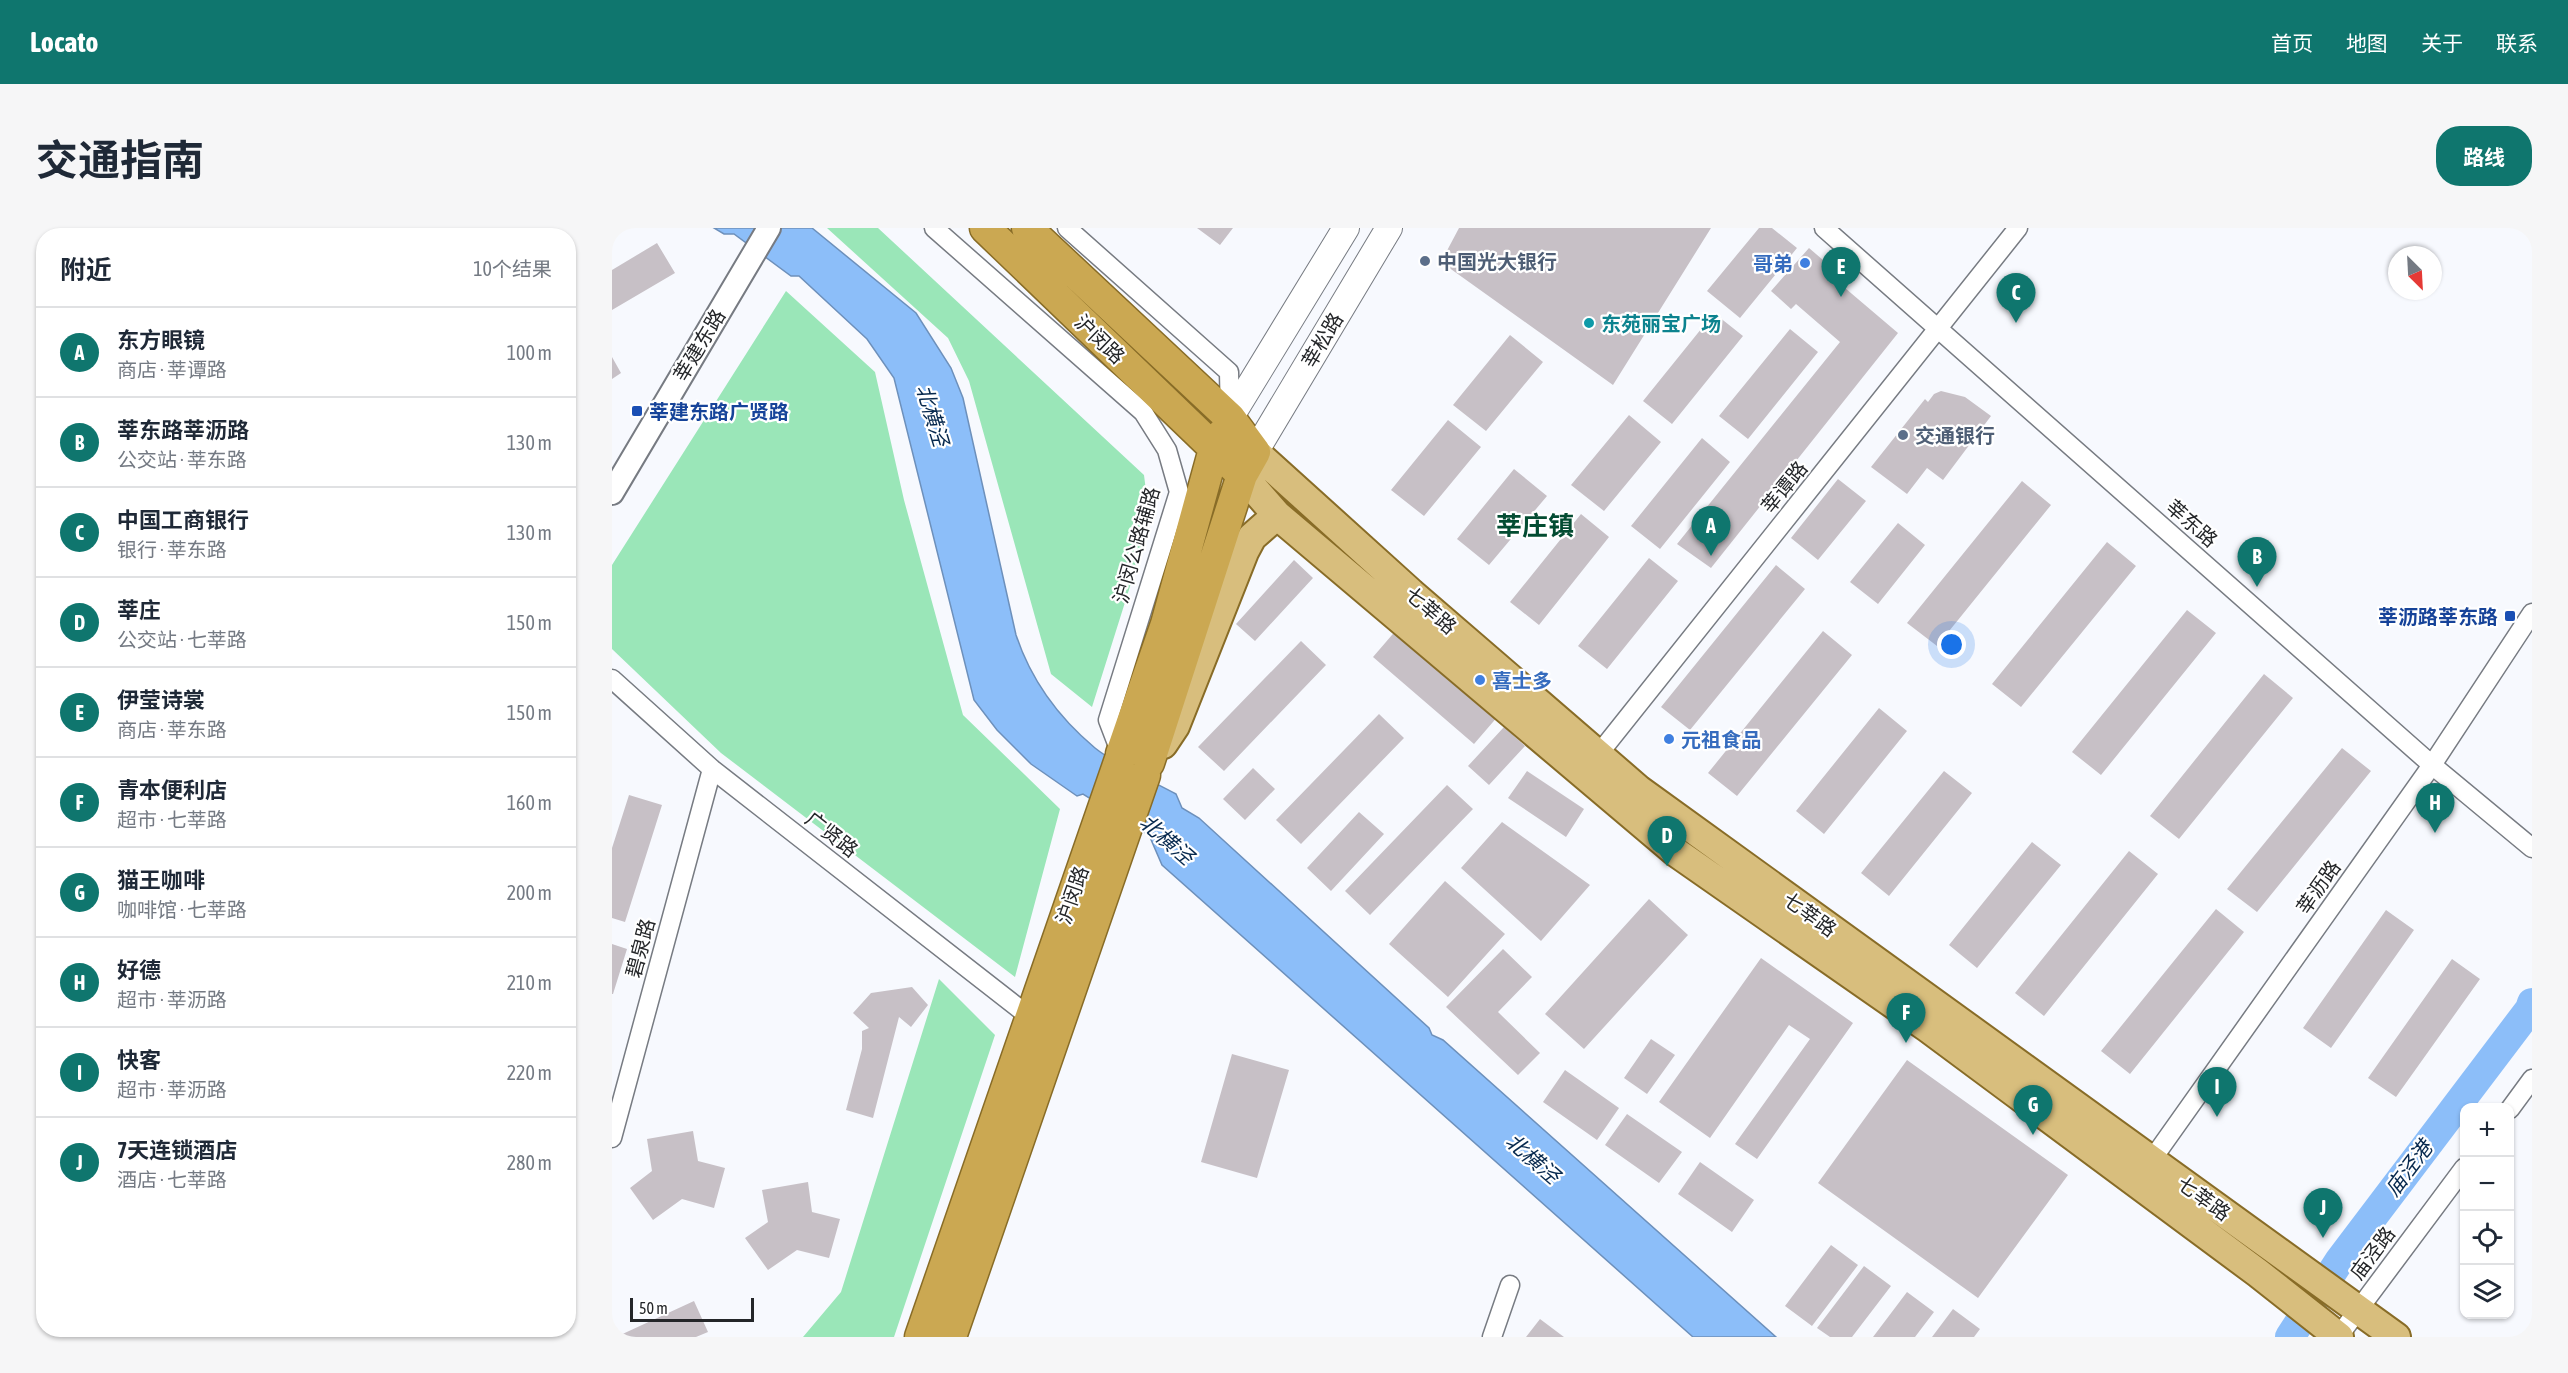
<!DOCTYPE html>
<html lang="zh">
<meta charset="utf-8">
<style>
body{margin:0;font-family:"Asap Condensed","Noto Sans SC",sans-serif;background:#f6f6f7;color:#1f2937}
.controls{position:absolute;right:18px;bottom:18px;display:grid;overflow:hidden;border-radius:12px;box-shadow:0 2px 4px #0004}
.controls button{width:54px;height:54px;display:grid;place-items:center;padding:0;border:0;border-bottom:2px solid #e0e1e3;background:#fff;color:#1f2937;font:30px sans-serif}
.compass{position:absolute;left:1776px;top:18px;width:54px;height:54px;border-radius:50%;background:#fff;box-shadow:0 2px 4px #0004;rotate:156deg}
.scale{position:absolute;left:18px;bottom:15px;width:124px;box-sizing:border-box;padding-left:6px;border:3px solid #242629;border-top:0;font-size:16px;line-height:21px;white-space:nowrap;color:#242629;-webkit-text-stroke:4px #fff;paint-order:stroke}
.you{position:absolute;left:1340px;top:417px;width:21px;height:21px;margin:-15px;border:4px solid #fff;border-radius:50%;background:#1a73e8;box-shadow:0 0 0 9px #1a73e833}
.badge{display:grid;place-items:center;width:39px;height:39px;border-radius:50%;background:#0f766e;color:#fff;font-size:20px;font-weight:700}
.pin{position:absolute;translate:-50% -50px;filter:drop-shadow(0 2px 3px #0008)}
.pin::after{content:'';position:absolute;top:32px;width:21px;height:18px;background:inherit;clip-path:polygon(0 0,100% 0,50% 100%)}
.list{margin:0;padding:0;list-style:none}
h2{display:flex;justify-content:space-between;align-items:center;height:78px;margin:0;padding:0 24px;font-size:26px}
h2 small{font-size:20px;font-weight:400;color:#747a83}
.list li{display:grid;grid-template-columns:39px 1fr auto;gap:18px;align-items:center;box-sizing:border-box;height:90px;padding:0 24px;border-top:2px solid #e0e1e3}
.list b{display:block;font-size:22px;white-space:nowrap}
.list p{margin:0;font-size:20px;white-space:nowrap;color:#747a83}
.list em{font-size:20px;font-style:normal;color:#747a83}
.icon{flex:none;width:33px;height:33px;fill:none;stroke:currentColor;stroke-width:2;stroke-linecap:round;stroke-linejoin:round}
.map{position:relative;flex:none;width:1920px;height:1109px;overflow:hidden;border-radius:24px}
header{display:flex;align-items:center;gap:36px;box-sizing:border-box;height:84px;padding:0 30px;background:#0f766e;color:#fff}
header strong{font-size:28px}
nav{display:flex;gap:33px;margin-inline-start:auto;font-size:21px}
.intro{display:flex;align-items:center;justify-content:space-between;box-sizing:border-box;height:144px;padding:0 36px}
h1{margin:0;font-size:42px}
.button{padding:15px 27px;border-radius:24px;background:#0f766e;color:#fff;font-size:21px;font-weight:700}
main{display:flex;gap:36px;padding:0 36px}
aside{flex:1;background:#fff;border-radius:24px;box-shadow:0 2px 4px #0004}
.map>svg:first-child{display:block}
.green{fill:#9ae6b8}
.water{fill:#8cbef9;stroke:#6d90bb;stroke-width:1.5}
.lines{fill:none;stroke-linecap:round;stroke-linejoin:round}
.river{stroke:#8cbef9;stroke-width:30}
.building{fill:#c7c0c6}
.minor-casing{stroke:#777b82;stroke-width:21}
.tertiary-casing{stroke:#777b82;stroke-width:26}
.secondary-casing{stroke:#777b82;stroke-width:28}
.primary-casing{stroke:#886c27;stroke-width:32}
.trunk-casing{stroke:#886c27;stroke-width:33}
.minor{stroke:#fff;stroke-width:18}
.tertiary{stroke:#fff;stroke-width:22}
.secondary{stroke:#fff;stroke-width:26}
.primary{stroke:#d8be7d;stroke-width:28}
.trunk{stroke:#cba852;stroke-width:30}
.service-dot{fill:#5c6f8a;stroke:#fff;stroke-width:2}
.shop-dot{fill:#3f7fe0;stroke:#fff;stroke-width:2}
.culture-dot{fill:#0f9aa8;stroke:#fff;stroke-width:2}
.transit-dot{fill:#1a4fb4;stroke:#fff;stroke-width:2}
.labels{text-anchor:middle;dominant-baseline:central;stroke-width:4.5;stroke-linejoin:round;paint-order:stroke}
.service-label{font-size:20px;font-weight:bold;fill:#4e5e75;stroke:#fff;text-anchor:start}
.shop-label{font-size:20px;font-weight:bold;fill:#366cbe;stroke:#fff;text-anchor:start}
.culture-label{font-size:20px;font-weight:bold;fill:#0d838f;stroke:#fff;text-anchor:start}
.street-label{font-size:20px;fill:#242629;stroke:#fff}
.transit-label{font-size:20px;font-weight:bold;fill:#164399;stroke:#fff;text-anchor:start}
.water-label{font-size:21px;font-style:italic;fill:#07294e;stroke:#fff}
.district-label{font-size:26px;font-weight:bold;fill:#034c32;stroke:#fff}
</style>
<header>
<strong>Locato</strong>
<nav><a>首页</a><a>地图</a><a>关于</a><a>联系</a></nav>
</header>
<div class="intro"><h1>交通指南</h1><a class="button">路线</a></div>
<main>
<aside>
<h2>附近<small>10个结果</small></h2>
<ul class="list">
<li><span class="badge">A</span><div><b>东方眼镜</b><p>商店 · 莘谭路</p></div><em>100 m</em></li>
<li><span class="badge">B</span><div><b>莘东路莘沥路</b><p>公交站 · 莘东路</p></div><em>130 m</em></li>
<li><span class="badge">C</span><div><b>中国工商银行</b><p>银行 · 莘东路</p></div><em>130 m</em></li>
<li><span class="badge">D</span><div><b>莘庄</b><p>公交站 · 七莘路</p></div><em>150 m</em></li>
<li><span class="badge">E</span><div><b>伊莹诗裳</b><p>商店 · 莘东路</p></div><em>150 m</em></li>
<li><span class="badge">F</span><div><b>青本便利店</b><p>超市 · 七莘路</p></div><em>160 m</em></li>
<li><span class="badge">G</span><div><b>猫王咖啡</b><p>咖啡馆 · 七莘路</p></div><em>200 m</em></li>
<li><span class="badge">H</span><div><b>好德</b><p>超市 · 莘沥路</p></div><em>210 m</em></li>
<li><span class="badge">I</span><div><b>快客</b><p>超市 · 莘沥路</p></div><em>220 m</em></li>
<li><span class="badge">J</span><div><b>7天连锁酒店</b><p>酒店 · 七莘路</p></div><em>280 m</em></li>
</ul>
</aside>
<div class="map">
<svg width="1920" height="1109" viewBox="0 0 1920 1109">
<rect width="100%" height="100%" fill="#f7f9fe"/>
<path class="green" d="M 215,0 L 266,0 L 532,247 L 538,295 L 480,479 L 439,446 L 357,153 L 336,110 Z
M 174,63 L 263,144 L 292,272 L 351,487 L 448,581 L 403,749 L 109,525 L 0,421 L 0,337 Z
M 327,751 L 383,807 L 282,1109 L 191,1109 L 229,1064 Z"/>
<path class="water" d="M 102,0 L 200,0 L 304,85 L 339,140 L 351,170 L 404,407 C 419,452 447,490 483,520 C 504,537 540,553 564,566 L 570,580 L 587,590 L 817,800 L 820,807 L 831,812 L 1164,1109 L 1081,1109 L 550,637 L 537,607 L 471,566 L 465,568 L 419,536 L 385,502 L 362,472 L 282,150 L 255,111 L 187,48 L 179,48 L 122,6 L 112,6 Z"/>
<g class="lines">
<path class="river" d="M 1678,1109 L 1728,1032 L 1918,781 L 1920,775"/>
</g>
<path class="building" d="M 585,0 L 621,0 L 608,17 Z
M 847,0 L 1099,0 L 1001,157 L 829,34 Z
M 1147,0 L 1160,0 L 1185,20 L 1128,90 L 1095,63 Z
M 45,15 L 63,45 L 0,82 L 0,42 Z
M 1197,20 L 1218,38 L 1213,43 L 1286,105 L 1099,340 L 1065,316 L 1228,114 L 1184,76 L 1179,81 L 1159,63 Z
M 1102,85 L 1131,108 L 1060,196 L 1031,173 Z
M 1178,101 L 1206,124 L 1136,211 L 1107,188 Z
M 898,107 L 931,134 L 874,203 L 841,177 Z
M 0,129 L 9,145 L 0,151 Z
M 1329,163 L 1353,169 L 1379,188 L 1331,252 L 1315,240 L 1295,266 L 1259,239 L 1313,171 L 1316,174 L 1322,166 Z
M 1017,187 L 1049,214 L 992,283 L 959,257 Z
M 836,192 L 869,219 L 812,288 L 779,262 Z
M 1090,210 L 1118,234 L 1048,321 L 1019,298 Z
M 902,241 L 935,268 L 877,337 L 845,311 Z
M 1226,251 L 1254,273 L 1206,332 L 1179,310 Z
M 1410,253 L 1439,277 L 1325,418 L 1295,395 Z
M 969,286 L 997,309 L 927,397 L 898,374 Z
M 1286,295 L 1313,317 L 1266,376 L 1238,354 Z
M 1495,314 L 1524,338 L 1409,479 L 1380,456 Z
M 1037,330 L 1066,353 L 995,441 L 966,418 Z
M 682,332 L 701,350 L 643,413 L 624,396 Z
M 1164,337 L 1193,361 L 1078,502 L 1049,479 Z
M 1575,382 L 1604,405 L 1489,547 L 1460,524 Z
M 786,400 L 887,487 L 862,516 L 761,429 Z
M 1211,403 L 1240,427 L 1125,568 L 1096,545 Z
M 689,413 L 714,437 L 612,543 L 586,519 Z
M 1652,446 L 1681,470 L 1567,611 L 1538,588 Z
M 1267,480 L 1295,503 L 1212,606 L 1184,583 Z
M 767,486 L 792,510 L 689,616 L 664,592 Z
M 892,499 L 913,518 L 877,557 L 856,538 Z
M 1730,520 L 1759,543 L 1645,684 L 1615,661 Z
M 641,540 L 663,561 L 633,592 L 611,571 Z
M 915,543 L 972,581 L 954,609 L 896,570 Z
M 1332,543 L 1360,565 L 1277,668 L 1249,645 Z
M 835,557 L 861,581 L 758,687 L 733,663 Z
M 17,567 L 50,577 L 13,694 L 0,690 L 0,620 Z
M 747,584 L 772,606 L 719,663 L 695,640 Z
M 890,594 L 978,657 L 929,713 L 849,640 Z
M 1420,614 L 1449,637 L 1365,740 L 1337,717 Z
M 1517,623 L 1546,646 L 1432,788 L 1403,765 Z
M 833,653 L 893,706 L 836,769 L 777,716 Z
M 1037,671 L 1076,707 L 972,821 L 933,786 Z
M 1604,681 L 1632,704 L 1518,846 L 1489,823 Z
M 1774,682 L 1802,702 L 1719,820 L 1691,800 Z
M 0,716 L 15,721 L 1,766 L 0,766 Z
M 891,721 L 920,749 L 886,784 L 928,825 L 906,847 L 834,779 Z
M 1149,730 L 1241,795 L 1145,931 L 1123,916 L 1198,811 L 1177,797 L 1098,910 L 1047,874 Z
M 1840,731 L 1868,751 L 1784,869 L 1756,850 Z
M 300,759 L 316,777 L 299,799 L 287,789 L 261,890 L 234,882 L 250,821 L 250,803 L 257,800 L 241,785 L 259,765 Z
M 1039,811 L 1063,827 L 1035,866 L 1012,850 Z
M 620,826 L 677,842 L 645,950 L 589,934 Z
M 1295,832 L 1456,947 L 1366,1070 L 1206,955 Z
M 953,842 L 1007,880 L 985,912 L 931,874 Z
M 1015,886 L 1070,924 L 1047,955 L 993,917 Z
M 81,903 L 86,933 L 113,940 L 102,980 L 70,971 L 41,992 L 18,960 L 40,943 L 35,911 Z
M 1088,934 L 1142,972 L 1120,1004 L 1066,966 Z
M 196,954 L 200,984 L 228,991 L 217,1030 L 185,1022 L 156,1042 L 133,1010 L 156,994 L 150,962 Z
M 1219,1017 L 1246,1037 L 1200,1098 L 1173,1078 Z
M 1252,1038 L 1279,1058 L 1240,1109 L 1218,1109 L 1205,1100 Z
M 1295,1064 L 1322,1084 L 1303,1109 L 1261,1109 Z
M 82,1073 L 96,1104 L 84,1109 L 4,1109 Z
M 1341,1081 L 1368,1101 L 1362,1109 L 1320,1109 Z
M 928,1091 L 952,1109 L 914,1109 Z"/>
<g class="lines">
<defs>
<path id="minor" d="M 322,0 L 531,184 L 555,222 L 567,264 L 496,492 L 509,526
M 455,0 L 617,144 L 618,189
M 1212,0 L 1820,537 L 1920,620
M 0,451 L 100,541 L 418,789
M 981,533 L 1406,0
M 1898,881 L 1920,851
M 0,910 L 100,541
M 1534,940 L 1820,537 L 1920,385
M 880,1109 L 898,1057
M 1726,1109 L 1852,940"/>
<path id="tertiary" d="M 0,265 L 157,0"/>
<path id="secondary" d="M 618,190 L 734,0
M 643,224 L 777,0"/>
<path id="primary" d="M 643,224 L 799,365 L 1027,562 L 1784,1109
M 630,247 L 665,287 L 1065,625 L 1316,800 L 1646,1045 L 1727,1109
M 551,516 L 563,498 L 632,324 L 640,309 L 665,287"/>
<path id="trunk" d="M 373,0 L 630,247
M 415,0 L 618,190 L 643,224 L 630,247 L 537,535
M 509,526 L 554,396 L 602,221 L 610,206
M 308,1109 L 508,531
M 339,1109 L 533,547"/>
</defs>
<use href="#minor" class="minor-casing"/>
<use href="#tertiary" class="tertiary-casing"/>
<use href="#secondary" class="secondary-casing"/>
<use href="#primary" class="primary-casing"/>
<use href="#trunk" class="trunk-casing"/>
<use href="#minor" class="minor"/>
<use href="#tertiary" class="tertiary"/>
<use href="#secondary" class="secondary"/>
<use href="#primary" class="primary"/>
<use href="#trunk" class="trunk"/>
</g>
<g class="service-dot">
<circle cx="813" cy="33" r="6"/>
<circle cx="1291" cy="207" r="6"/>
</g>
<g class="shop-dot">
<circle cx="1193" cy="35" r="6"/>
<circle cx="868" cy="452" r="6"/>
<circle cx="1057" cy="511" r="6"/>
</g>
<circle class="culture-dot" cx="977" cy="95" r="6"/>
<g class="transit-dot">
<rect x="19" y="177" width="12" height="12" rx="3"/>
<rect x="1892" y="382" width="12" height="12" rx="3"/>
</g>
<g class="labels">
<g class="service-label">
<text x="825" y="33">中国光大银行</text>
<text x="1303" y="207">交通银行</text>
</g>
<g class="shop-label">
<text x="1181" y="35" text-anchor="end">哥弟</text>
<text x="880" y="452">喜士多</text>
<text x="1069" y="511">元祖食品</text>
</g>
<g class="culture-label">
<text x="989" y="95">东苑丽宝广场</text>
</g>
<g class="street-label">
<text transform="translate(488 111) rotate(44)">沪闵路</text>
<text transform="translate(710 112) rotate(-59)">莘松路</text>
<text transform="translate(87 117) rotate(-59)">莘建东路</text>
<text transform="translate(1172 259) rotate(-51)">莘谭路</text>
<text transform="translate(1580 295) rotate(41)">莘东路</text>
<text transform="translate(524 317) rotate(-74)">沪闵公路辅路</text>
<text transform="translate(819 382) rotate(41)">七莘路</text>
<text transform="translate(220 606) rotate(38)">广贤路</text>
<text transform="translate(1706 659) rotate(-55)">莘沥路</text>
<text transform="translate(460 667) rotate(-71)">沪闵路</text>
<text transform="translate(1198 686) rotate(36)">七莘路</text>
<text transform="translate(28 720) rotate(-75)">碧泉路</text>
<text transform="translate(1592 970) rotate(36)">七莘路</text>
<text transform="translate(1760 1025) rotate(-53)">庙泾路</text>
</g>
<g class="transit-label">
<text x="37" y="183">莘建东路广贤路</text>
<text x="1886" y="388" text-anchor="end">莘沥路莘东路</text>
</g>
<g class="water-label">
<text transform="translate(321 187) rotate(73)">北横泾</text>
<text transform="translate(555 611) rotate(41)">北横泾</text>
<text transform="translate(921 930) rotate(41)">北横泾</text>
<text transform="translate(1796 940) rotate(-53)">庙泾港</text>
</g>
<g class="district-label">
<text x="923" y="298">莘庄镇</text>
</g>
</g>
</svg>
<div class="controls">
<button>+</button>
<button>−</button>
<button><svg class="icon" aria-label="locate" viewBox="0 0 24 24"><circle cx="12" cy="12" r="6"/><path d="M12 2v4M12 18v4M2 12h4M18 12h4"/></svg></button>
<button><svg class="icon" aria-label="layers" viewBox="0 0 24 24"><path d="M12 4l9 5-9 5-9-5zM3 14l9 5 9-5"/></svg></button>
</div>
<svg class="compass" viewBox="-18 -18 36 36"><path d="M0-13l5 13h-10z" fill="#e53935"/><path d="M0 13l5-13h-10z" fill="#747a83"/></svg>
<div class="scale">50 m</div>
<div class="you"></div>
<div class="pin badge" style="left:1099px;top:328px">A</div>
<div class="pin badge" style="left:1645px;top:359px">B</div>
<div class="pin badge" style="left:1404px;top:95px">C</div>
<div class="pin badge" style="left:1055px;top:638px">D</div>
<div class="pin badge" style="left:1229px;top:69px">E</div>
<div class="pin badge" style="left:1294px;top:815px">F</div>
<div class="pin badge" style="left:1421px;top:907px">G</div>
<div class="pin badge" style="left:1823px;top:605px">H</div>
<div class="pin badge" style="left:1605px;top:889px">I</div>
<div class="pin badge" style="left:1711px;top:1010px">J</div>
</div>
</main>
